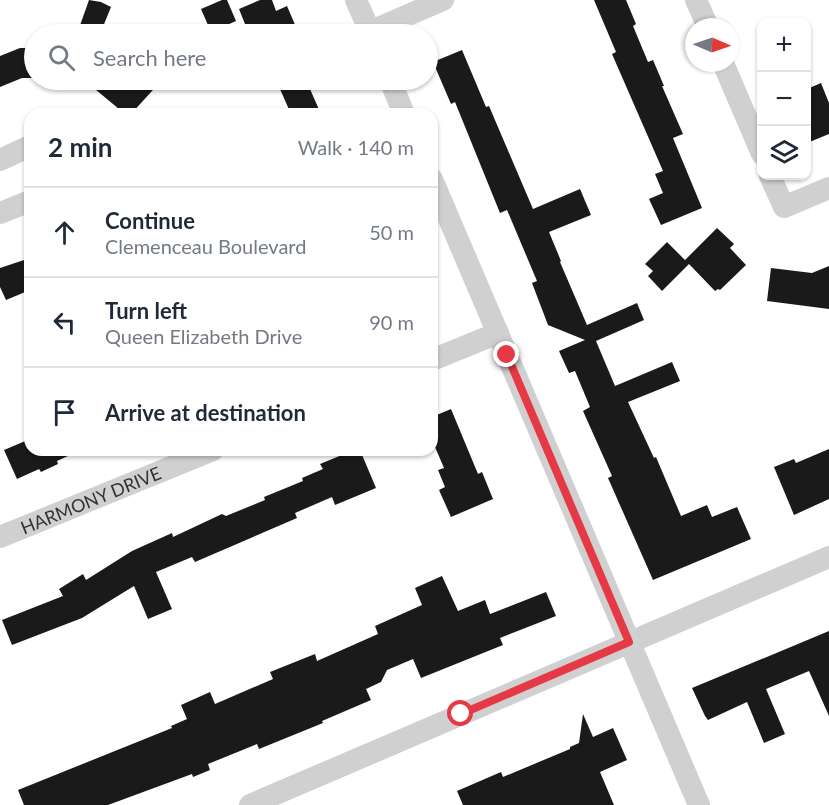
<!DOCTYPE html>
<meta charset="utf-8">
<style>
body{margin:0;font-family:Lato,sans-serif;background:#f6f6f7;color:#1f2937}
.controls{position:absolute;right:18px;top:18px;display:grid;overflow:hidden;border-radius:12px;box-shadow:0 2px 4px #0004}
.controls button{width:54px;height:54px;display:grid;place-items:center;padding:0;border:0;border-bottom:2px solid #e0e1e3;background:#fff;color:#1f2937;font:30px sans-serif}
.compass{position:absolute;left:685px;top:18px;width:54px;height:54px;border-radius:50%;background:#fff;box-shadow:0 2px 4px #0004;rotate:92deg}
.stop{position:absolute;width:18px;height:18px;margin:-14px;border:4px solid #e63946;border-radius:50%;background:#fff}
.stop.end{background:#e63946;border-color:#fff;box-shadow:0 2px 6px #0008}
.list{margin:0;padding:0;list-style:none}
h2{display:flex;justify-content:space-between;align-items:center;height:78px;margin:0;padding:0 24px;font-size:26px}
h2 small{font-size:20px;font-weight:400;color:#747a83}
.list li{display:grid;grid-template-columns:39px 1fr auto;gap:18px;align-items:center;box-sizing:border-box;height:90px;padding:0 24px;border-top:2px solid #e0e1e3}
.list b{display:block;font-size:22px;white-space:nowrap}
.list p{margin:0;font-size:20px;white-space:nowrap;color:#747a83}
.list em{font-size:20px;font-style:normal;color:#747a83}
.icon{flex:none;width:33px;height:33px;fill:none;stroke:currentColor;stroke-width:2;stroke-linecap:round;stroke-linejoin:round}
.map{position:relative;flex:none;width:829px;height:805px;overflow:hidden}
.search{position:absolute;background:#fff;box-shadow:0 2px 4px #0004;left:24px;top:24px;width:414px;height:66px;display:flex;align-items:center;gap:15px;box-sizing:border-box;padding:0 21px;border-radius:33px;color:#747a83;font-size:22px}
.panel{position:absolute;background:#fff;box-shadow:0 2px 4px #0004;left:24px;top:108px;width:414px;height:348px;border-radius:18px}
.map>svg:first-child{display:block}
.building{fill:#1a1a1a}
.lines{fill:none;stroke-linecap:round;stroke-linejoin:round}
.street{stroke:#d0d0d0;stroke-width:22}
.route{stroke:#e63946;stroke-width:8}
.labels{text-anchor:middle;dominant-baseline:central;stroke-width:6;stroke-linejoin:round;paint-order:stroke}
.street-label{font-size:18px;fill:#333;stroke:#fff}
</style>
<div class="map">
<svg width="829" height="805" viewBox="0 0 829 805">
<rect width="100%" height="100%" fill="#fff"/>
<path class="building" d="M 89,0 L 101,2 L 111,7 L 100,34 L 78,31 Z
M 222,0 L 227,0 L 236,21 L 211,32 L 201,9 Z
M 260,0 L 272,0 L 276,11 L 287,6 L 296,27 L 279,34 L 249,34 L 239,9 Z
M 594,0 L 626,0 L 636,24 L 633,26 L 648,62 L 653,60 L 664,86 L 662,86 L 683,134 L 673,138 L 702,208 L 661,225 L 649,199 L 663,193 L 655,174 L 663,171 L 612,54 L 616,52 Z
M 20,48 L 34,48 L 34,78 L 22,78 L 0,87 L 0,56 Z
M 462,50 L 486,107 L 489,106 L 533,209 L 580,189 L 591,215 L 549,232 L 561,261 L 560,262 L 587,325 L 637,303 L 644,320 L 596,341 L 615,386 L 672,362 L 680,381 L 628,402 L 654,458 L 656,457 L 681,516 L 707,505 L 712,517 L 737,507 L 751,539 L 653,580 L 608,478 L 612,476 L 583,411 L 590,407 L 575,371 L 569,373 L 559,351 L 585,340 L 548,325 L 532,283 L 537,281 L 507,210 L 500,213 L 455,102 L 451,104 L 433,62 Z
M 84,80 L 162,80 L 131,114 L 125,114 Z
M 276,80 L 306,80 L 321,114 L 291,114 Z
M 821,83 L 829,103 L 829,134 L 807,143 L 807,89 Z
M 717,228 L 734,244 L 730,248 L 746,265 L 720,290 L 718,289 L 715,291 L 689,264 L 662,291 L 648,276 L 653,271 L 645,264 L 667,242 L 685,260 Z
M 30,258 L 30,290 L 6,300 L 0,287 L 0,268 Z
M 829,266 L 829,309 L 767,301 L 771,268 L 812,273 Z
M 451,409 L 478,474 L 482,472 L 493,499 L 451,517 L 439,490 L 445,487 L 438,470 L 444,468 L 432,440 L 432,417 Z
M 30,439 L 30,450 L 81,450 L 57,461 L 58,464 L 41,472 L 39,469 L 17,479 L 4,450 Z
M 829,449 L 829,499 L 794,515 L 774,467 L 794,459 L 796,463 Z
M 354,450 L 360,450 L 376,488 L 335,505 L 332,497 L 295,513 L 297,518 L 195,562 L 192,557 L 156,572 L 172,609 L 148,619 L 134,586 L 82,618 L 12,645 L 2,620 L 63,596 L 59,589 L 83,574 L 86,580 L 132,551 L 172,533 L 173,537 L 222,514 L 226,516 L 265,500 L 264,497 L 303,481 L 302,478 L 323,469 L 320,464 Z
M 442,576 L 458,611 L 485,600 L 490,614 L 546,592 L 556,616 L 500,638 L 503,645 L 421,678 L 413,659 L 387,670 L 381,682 L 366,689 L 371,700 L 322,721 L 323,723 L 259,749 L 257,744 L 208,764 L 210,770 L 193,777 L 192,774 L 108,805 L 24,805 L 18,790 L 172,728 L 171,726 L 187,719 L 181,705 L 210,692 L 215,704 L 273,679 L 270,672 L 315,654 L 317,661 L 378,634 L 375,626 L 422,605 L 415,588 Z
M 829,631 L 829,716 L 809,671 L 766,689 L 785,734 L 764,743 L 747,702 L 708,720 L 705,716 L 692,688 Z
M 583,714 L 593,737 L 613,728 L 627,760 L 600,772 L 614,805 L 463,805 L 457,791 L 501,772 L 503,777 L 570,749 L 570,747 L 579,743 Z"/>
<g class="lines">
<g class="street">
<path d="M 356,0 L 371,34"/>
<path d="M 696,0 L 708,27"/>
<path d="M 369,32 L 443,0"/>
<path d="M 723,63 L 762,154"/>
<path d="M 390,80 L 404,114"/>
<path d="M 0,160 L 30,146"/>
<path d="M 770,176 L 784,207 L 829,188"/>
<path d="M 432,179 L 699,805"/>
<path d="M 0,213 L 30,201"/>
<path d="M 432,360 L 498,333"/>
<path id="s1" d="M 0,537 L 213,450"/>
<path d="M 250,805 L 829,557"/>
</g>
</g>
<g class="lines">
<path class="route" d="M 461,714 L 629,642 L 507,355"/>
</g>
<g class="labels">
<g class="street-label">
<text stroke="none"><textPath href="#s1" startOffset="98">HARMONY DRIVE</textPath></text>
</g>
</g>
</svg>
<div class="controls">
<button>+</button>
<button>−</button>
<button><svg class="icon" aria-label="layers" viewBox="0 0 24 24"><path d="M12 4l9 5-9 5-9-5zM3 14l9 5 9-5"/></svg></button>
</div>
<svg class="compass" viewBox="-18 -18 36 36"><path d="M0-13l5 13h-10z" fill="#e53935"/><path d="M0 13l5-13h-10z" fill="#747a83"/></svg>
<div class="stop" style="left:461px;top:714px"></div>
<div class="stop end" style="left:507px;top:355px"></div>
<div class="search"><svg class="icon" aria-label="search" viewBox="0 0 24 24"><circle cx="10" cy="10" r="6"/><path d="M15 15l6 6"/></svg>Search here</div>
<section class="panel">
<h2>2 min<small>Walk · 140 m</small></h2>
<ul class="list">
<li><svg class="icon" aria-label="ahead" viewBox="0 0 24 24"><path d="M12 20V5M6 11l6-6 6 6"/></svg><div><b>Continue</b><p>Clemenceau Boulevard</p></div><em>50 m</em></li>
<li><svg class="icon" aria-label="left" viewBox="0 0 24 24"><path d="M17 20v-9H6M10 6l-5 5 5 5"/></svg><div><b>Turn left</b><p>Queen Elizabeth Drive</p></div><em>90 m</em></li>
<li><svg class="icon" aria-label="arrive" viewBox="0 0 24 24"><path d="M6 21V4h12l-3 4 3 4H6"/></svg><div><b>Arrive at destination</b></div></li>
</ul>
</section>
</div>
